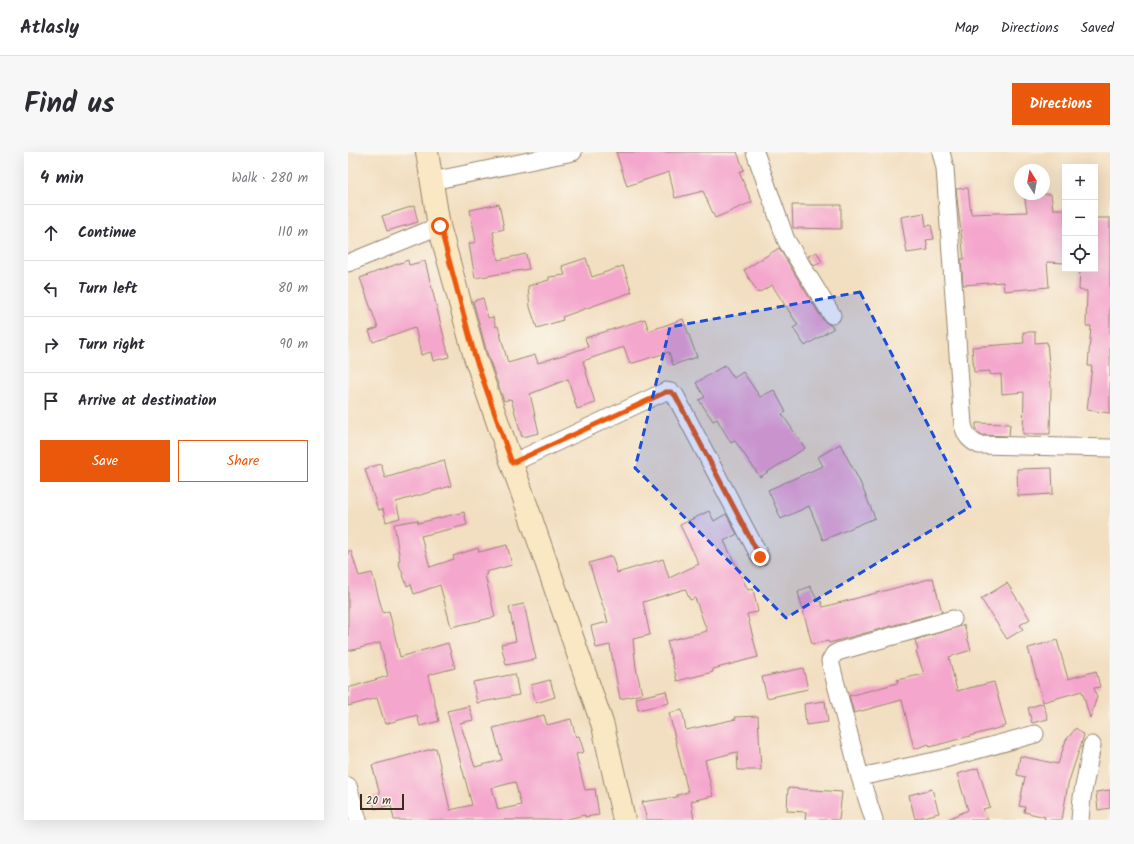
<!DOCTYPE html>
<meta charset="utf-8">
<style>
body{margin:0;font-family:Kalam,sans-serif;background:#f7f7f7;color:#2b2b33}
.controls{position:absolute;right:12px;top:12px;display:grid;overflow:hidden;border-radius:0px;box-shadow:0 4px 16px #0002}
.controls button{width:36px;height:36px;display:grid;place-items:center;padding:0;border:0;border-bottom:1px solid #e1e1e2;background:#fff;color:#2b2b33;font:20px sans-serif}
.compass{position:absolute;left:666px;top:12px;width:36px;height:36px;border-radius:50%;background:#fff;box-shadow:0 4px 16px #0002;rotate:349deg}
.scale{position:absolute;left:12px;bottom:10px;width:44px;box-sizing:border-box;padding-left:4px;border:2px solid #3b2a1e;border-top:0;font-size:11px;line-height:14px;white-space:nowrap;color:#3b2a1e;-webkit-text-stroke:3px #fbf7ec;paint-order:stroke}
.stop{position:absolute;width:12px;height:12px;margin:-9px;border:3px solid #ea580c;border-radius:50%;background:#fff}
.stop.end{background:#ea580c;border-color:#fff;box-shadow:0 1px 4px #0008}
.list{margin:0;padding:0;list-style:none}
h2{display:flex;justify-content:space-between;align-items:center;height:52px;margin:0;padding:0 16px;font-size:17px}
h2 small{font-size:13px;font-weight:400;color:#7c7c81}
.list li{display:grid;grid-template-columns:26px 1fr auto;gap:12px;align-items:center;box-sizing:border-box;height:56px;padding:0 16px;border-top:1px solid #e1e1e2}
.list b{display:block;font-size:15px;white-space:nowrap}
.list em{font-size:13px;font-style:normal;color:#7c7c81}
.actions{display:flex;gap:8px;padding:12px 16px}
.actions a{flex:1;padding:9px 0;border:1px solid #ea580c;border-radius:0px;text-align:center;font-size:14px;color:#ea580c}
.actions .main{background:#ea580c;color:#fff}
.icon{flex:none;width:22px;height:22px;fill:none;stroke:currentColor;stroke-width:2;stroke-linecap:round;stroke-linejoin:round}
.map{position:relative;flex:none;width:762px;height:668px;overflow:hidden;border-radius:0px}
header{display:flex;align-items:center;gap:24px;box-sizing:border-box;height:56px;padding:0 20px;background:#fff;border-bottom:1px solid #e1e1e2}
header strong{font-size:19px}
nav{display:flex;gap:22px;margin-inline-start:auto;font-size:14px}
.intro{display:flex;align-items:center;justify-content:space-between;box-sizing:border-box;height:96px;padding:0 24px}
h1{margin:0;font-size:28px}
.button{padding:10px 18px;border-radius:0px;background:#ea580c;color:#fff;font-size:14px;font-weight:700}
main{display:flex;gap:24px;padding:0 24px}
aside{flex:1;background:#fff;border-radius:0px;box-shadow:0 4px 16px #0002}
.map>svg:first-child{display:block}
.building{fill:#f4a6cc;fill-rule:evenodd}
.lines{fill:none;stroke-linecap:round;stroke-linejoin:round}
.street-casing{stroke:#96846f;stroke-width:19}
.secondary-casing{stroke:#96846f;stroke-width:24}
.street{stroke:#fff;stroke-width:17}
.secondary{stroke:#fae7c3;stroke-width:22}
.route{stroke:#ea580c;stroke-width:5}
.marked{fill:#1d4ed8;fill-opacity:0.2;stroke:#1d4ed8;stroke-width:3;stroke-dasharray:8 5;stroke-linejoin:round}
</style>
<header>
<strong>Atlasly</strong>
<nav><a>Map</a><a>Directions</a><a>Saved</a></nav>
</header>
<div class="intro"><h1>Find us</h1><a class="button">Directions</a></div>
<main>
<aside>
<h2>4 min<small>Walk · 280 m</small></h2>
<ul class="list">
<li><svg class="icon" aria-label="ahead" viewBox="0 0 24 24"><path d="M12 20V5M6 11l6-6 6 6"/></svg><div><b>Continue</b></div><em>110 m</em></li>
<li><svg class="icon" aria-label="left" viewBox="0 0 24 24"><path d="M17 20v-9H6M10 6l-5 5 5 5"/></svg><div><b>Turn left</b></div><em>80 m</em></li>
<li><svg class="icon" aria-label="right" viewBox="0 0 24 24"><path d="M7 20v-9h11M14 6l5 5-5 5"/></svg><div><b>Turn right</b></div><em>90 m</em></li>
<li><svg class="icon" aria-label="arrive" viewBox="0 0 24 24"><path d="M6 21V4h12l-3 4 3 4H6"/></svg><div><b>Arrive at destination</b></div></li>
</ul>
<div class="actions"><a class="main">Save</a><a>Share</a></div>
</aside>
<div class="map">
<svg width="762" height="668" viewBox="0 0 762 668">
<rect width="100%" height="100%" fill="#fbf7ec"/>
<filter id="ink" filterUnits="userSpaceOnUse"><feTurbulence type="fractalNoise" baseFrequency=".025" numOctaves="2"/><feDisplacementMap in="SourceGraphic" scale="8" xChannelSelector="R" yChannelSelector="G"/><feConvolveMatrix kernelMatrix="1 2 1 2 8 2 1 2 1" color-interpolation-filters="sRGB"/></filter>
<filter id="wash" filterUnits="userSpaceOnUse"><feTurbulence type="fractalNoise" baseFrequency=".012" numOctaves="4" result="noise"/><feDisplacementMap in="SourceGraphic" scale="16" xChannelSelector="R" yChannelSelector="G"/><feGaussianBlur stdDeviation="0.9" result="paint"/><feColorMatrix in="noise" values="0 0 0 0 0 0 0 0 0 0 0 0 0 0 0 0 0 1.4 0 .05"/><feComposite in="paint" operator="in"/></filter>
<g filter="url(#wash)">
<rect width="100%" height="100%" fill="#f2dec0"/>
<g id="blocks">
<path class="building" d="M 268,0 L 389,0 L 396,18 L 391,20 L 404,50 L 367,66 L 355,39 L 327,46 L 321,20 L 279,34 Z
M 620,36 L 623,62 L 679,60 L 676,42 L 703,42 L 705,57 L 717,57 L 717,111 L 699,110 L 701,135 L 656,139 L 655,130 L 615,133 L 613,107 L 616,107 L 608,37 Z
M 151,52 L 156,77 L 145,80 L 150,108 L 178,102 L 181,117 L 127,126 L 121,92 L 128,90 L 122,58 Z
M 444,53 L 493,53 L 493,77 L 445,76 Z
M 66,54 L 70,70 L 39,79 L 34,64 Z
M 576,61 L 578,74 L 583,73 L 586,87 L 578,88 L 580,98 L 559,101 L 553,65 Z
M 747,66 L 762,66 L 762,261 L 739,258 L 744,214 L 740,214 L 743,174 L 738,174 L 739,139 L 731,138 L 732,117 L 747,117 Z
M 431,96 L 475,168 L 486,176 L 457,194 L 445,176 L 450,173 L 424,133 L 410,141 L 396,118 Z
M 469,100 L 474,110 L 466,114 L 460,104 Z
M 238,106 L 244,125 L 275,114 L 284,140 L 214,165 L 215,168 L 189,176 L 182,155 L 180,134 L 201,128 L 201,125 L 217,123 L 214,114 Z
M 60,108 L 61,113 L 77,109 L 101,205 L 85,209 L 83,200 L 73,203 L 67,175 L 25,190 L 21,179 L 30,176 L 12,126 Z
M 135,146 L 140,166 L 145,165 L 148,175 L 150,174 L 160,211 L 187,203 L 190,211 L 240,195 L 237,186 L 297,167 L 301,179 L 335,167 L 349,205 L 325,213 L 321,200 L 282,212 L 276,195 L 235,209 L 247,251 L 229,257 L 220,227 L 182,242 L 191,281 L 174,285 L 163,247 L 156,249 L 139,201 L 125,149 Z
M 675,180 L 687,180 L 687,191 L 699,190 L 703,233 L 702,282 L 675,282 L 676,240 L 654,242 L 653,222 L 642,223 L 642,219 L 626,220 L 624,195 L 676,191 Z
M 377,213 L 386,226 L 395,220 L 412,245 L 426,238 L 438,260 L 434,262 L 457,296 L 412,325 L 387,289 L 383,291 L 369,267 L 365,269 L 351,248 L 357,245 L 348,231 Z
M 628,271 L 662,272 L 661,284 L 634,283 L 628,278 Z
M 492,292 L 512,330 L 527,366 L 475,388 L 461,354 L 433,367 L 420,338 L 475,314 L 470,305 Z
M 96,308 L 103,334 L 48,350 L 52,366 L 38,370 L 35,357 L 30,358 L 17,317 L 33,312 L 37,326 Z
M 704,316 L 705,342 L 670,344 L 669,317 Z
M 361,359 L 366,369 L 378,362 L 389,382 L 376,389 L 400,438 L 405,437 L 410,460 L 399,462 L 410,505 L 365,517 L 365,520 L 329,529 L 319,489 L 359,479 L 347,446 L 342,448 L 337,437 L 295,450 L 302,483 L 285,487 L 288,516 L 294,542 L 272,547 L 262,493 L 248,496 L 243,474 L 260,470 L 241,411 L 264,404 L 269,421 L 315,407 L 321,426 L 351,412 L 332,373 Z
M 116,360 L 119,373 L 73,384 L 82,415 L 106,407 L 105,404 L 130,396 L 131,400 L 159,393 L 164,413 L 138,420 L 139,423 L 137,423 L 147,465 L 103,475 L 92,433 L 66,442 L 63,432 L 59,434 L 50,409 L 52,408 L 46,372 L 70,368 L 70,371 Z
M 0,399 L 3,399 L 11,424 L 24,421 L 35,461 L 41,459 L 52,505 L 100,491 L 107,516 L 80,523 L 91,569 L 72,574 L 69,563 L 37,572 L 29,546 L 0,554 L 0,536 L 40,524 L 32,491 L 0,499 Z
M 585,426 L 594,460 L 481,491 L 480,489 L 464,492 L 450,440 L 462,434 L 470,450 L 473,449 L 475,455 Z
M 659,431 L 682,467 L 672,473 L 675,477 L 659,487 L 633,447 Z
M 176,452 L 188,507 L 158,513 L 153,492 L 168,489 L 161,455 Z
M 616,473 L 623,498 L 601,505 L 609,539 L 646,530 L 658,574 L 582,595 L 581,592 L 566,597 L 554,548 L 506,561 L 501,544 L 550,531 L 549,528 L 576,522 L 568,499 L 570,498 L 567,488 Z
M 709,488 L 720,527 L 748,519 L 752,535 L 746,536 L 749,545 L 742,566 L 734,539 L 695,550 L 680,496 Z
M 455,516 L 460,537 L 419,546 L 414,525 Z
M 167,522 L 171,543 L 129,551 L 125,530 Z
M 202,528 L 207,545 L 188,551 L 183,533 Z
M 318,539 L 321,551 L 290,558 L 288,546 Z
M 477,549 L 480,570 L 458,573 L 456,552 Z
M 695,551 L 700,567 L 684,571 L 680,556 Z
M 121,554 L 125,568 L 112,571 L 127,615 L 154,608 L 145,576 L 196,563 L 199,573 L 223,567 L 228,585 L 231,584 L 236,600 L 228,602 L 237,638 L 247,637 L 251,663 L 237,665 L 237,663 L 215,668 L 46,668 L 43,653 L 27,657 L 24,644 L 32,642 L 24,613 L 88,596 L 102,658 L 124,653 L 99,559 ZM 167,630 L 173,653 L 150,658 L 144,636 Z
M 334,558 L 338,578 L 388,567 L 387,565 L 410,564 L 413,618 L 390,618 L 389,600 L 357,608 L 365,644 L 343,649 L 346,668 L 299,668 L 294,650 L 329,645 L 329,643 L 340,640 L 321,561 Z
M 728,576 L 736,583 L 720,632 L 714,668 L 696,668 L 697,665 L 676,660 L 677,655 L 671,654 L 677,625 L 669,623 L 672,604 L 710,612 L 718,588 Z
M 630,616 L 642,655 L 635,657 L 640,668 L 598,668 L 620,658 L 609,622 Z
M 440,636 L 494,640 L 491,668 L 457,668 L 458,660 L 439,659 Z
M 584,637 L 591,661 L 567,667 L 561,643 Z
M 762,638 L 762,656 L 750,658 L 748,640 Z"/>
</g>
</g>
<g filter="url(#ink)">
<use href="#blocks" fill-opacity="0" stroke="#96846f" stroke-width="1"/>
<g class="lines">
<defs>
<path id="street" d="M 407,0 L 438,88 L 484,163
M 593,0 L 597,16 L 615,273 C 618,284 621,288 631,293 L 762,296
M 84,29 L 225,0
M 0,111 L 91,74
M 164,311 L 318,239 L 323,240 L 327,243 L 412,405
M 512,625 L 596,607 L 687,582
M 0,634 L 10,668
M 526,668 L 512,625 L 482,509 L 486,502 L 492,499 L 605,467
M 732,668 L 734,645 L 744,593"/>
<path id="secondary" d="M 79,0 L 91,74 L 127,205 L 255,574 L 276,668"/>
</defs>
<use href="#street" class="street-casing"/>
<use href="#secondary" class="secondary-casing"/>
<use href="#street" class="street"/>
<use href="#secondary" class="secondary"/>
</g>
</g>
<g class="lines" filter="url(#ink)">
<path class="route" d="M 92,74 L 127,205 L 164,311 L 318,240 L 323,240 L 327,243 L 412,405"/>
</g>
<path class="marked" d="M 512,140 L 622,355 L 438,466 L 287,316 L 322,175 Z"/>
</svg>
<div class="controls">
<button>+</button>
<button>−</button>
<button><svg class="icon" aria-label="locate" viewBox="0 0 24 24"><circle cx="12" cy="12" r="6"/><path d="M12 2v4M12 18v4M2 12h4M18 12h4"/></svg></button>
</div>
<svg class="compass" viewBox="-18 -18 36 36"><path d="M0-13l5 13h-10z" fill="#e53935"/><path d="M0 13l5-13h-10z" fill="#7c7c81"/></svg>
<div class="scale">20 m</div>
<div class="stop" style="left:92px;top:74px"></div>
<div class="stop end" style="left:412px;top:405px"></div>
</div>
</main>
